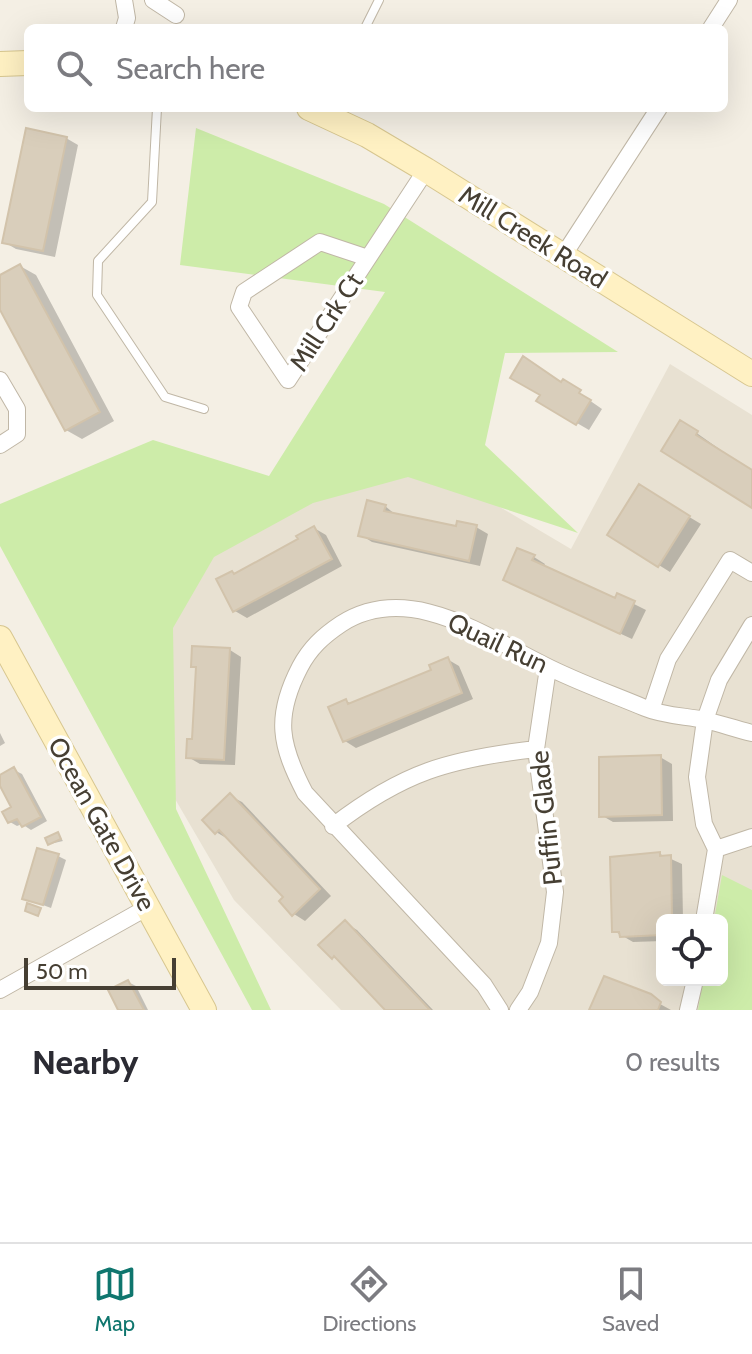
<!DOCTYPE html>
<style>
body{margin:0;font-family:Cabin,sans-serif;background:#f7f7f7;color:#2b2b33}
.controls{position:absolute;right:24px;bottom:24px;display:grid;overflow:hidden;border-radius:12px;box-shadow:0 8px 32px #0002}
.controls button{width:72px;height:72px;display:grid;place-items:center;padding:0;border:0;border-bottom:2px solid #e1e1e2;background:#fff;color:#2b2b33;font:40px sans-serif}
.scale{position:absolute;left:24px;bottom:20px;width:152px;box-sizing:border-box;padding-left:8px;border:4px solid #463f33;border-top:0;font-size:22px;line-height:28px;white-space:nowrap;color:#463f33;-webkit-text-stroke:6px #fff;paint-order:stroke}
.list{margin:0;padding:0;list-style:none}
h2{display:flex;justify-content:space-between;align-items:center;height:104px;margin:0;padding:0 32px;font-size:34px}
h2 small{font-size:26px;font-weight:400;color:#7c7c81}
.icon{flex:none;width:44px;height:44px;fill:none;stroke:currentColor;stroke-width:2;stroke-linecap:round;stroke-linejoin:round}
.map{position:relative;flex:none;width:752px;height:1010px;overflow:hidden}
.search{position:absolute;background:#fff;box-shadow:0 8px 32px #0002;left:24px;right:24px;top:24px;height:88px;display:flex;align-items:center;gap:20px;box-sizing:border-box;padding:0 28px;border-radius:12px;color:#7c7c81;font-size:30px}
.sheet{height:232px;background:#fff}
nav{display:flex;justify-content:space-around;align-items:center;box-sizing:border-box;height:112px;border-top:2px solid #e1e1e2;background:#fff;font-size:22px;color:#7c7c81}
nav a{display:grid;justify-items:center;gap:4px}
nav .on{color:#0f766e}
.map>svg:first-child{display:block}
.residential{fill:#e8e1d2;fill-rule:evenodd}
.green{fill:#cdeca9}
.shadow{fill:#0003}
.building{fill:#d9cebb;stroke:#d2c3ab;stroke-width:2}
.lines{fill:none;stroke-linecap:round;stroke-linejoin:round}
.lane-casing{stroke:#c0b7a6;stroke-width:10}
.street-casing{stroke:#c0b7a6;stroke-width:18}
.secondary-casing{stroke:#d7c68f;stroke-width:26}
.lane{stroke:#fff;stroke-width:8}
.street{stroke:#fff;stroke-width:16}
.secondary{stroke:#fff1c3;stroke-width:24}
.labels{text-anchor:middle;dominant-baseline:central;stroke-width:7;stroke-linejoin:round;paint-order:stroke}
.street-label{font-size:26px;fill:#463f33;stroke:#fff}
</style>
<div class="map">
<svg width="752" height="1010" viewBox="0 0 752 1010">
<rect width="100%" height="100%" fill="#f4efe4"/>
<path class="residential" d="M 670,364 L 752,415 L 752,1010 L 341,1010 L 234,900 L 143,744 L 170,561 L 398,447 L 571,549 ZM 662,920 L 722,920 L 722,980 L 662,980 Z"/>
<path class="green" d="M 196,128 L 384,204 L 618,352 L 505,353 L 485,445 L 578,533 L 408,477 L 313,503 L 214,557 L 173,628 L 176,809 L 271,1010 L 252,1010 L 0,546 L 0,504 L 153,440 L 269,476 L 385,292 L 180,265 Z
M 722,875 L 752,890 L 752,1010 L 698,1010 L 703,980 L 722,980 L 722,920 L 714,920 Z"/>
<path class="shadow" d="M 66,138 L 78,145 L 55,257 L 16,249 L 4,242 Z
M 20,266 L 36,275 L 114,421 L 82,439 L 66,430 L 0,306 L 0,277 Z
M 563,382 L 602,409 L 589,430 L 539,401 Z
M 681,422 L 752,472 L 752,506 Z
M 639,487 L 701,524 L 670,572 L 609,534 Z
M 385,506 L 396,515 L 457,529 L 476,527 L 488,534 L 480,566 L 372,542 L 361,535 Z
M 314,528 L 326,535 L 342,566 L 247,618 L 235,611 L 236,575 L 301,540 Z
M 534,557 L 545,564 L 543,568 L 616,601 L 618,596 L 646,610 L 632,639 L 517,586 Z
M 230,650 L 241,657 L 235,765 L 200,764 L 188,757 L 193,741 L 198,668 L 193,666 Z
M 447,659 L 459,666 L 473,699 L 356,748 L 345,741 L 346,701 L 352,704 L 433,671 Z
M 0,733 L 5,743 L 0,746 Z
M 660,757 L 672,764 L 673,821 L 613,822 L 601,815 Z
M 14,770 L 22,774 L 47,821 L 31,830 L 22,824 L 17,826 L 10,822 L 14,808 L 0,777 Z
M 230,796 L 242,802 L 331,896 L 305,921 L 294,914 L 285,897 L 228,839 L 216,832 Z
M 58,834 L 63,841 L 50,844 Z
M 660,854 L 682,864 L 683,920 L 662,920 L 662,941 L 633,942 L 614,931 Z
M 58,856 L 66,860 L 51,908 L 24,898 Z
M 345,923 L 357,930 L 433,1010 L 388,1010 L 344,964 L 333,957 Z
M 128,982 L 136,986 L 148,1010 L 120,1010 Z
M 660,1004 L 671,1010 L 591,1010 Z"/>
<path class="building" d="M 26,128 L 67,137 L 43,251 L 2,243 Z
M 20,264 L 100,412 L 65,431 L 0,310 L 0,275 Z
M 523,356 L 561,382 L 563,379 L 581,390 L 579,393 L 591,400 L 576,425 L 536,401 L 540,395 L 510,378 Z
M 680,420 L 698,431 L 696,435 L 752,470 L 752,508 L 661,451 Z
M 639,484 L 690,516 L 658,567 L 607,535 Z
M 367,500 L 386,505 L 384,511 L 456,526 L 457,521 L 477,525 L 469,561 L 358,536 Z
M 314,526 L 332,559 L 233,612 L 216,579 L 232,571 L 234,574 L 298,539 L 296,536 Z
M 517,548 L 535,555 L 532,560 L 615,598 L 617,593 L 635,601 L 620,634 L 503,580 Z
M 192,646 L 230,648 L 224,760 L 186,758 L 187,739 L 192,739 L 196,667 L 191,667 Z
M 448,657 L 462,693 L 343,742 L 328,707 L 346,699 L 348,704 L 431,670 L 429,665 Z
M 661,755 L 662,815 L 599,817 L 599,757 Z
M 14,767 L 41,817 L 22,827 L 17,819 L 8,823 L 2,812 L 11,807 L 0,786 L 0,775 Z
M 230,793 L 320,889 L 292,916 L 279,901 L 283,897 L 219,830 L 215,834 L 202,820 Z
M 58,832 L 61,839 L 48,845 L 45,838 Z
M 37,848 L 59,854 L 43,905 L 22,899 Z
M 660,852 L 660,856 L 671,855 L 672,920 L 662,920 L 662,935 L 620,937 L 619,932 L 612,932 L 610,857 Z
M 27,903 L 41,908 L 38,916 L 25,911 Z
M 345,920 L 430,1010 L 385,1010 L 334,956 L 332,959 L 318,945 Z
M 604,976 L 651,994 L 661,1002 L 658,1010 L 589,1010 Z
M 128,980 L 144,1010 L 118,1010 L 108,990 Z"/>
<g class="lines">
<defs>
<path id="lane" d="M 365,28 L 379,0
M 157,108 L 152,202 L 98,261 L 97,295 L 165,397 L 204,409"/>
<path id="street" d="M 153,0 L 176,15
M 124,28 L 127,18 L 124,0
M 711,28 L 729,0
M 563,256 L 659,108
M 368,258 L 320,242 L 244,292 L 239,307 L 288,380 L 426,170
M 0,380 L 17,409 L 17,434 L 0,445
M 651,710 L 668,659 L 730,560 L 752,573
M 333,826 C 403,772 449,759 536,749
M 716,849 L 752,837
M 704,920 L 716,849 L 704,824 L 697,777 L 705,720 L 719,680 L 752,625
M 0,990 L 148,907
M 500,1010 L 484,985 L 305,793 C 280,745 274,717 300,667 C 310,648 323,636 341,624 C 408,581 483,635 544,665 C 577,682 612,694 645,708 C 664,716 686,716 705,720 C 721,724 736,729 752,733
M 518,1010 L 530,992 L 549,943 L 555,892 L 536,749 L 548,668
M 688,1010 L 695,980"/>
<path id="secondary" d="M 0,64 L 28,63
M 309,108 L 367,135 L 426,170 L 752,374
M 0,638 L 204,1010"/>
</defs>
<use href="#lane" class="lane-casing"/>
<use href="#street" class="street-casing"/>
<use href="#secondary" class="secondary-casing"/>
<use href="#lane" class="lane"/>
<use href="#street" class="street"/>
<use href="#secondary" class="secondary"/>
</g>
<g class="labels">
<g class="street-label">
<text transform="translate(533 237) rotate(32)">Mill Creek Road</text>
<text transform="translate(326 322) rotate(-57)">Mill Crk Ct</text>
<text transform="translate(498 643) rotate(25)">Quail Run</text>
<text transform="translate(546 818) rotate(-96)">Puffin Glade</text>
<text transform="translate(102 824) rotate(61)">Ocean Gate Drive</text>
</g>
</g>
</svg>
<div class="controls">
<button><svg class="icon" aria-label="locate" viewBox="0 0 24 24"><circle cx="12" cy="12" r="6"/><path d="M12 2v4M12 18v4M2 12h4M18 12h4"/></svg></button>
</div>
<div class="scale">50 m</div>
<div class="search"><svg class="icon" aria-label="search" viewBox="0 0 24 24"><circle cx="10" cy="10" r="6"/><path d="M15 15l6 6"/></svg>Search here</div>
</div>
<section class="sheet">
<h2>Nearby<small>0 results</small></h2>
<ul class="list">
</ul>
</section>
<nav>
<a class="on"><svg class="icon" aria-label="map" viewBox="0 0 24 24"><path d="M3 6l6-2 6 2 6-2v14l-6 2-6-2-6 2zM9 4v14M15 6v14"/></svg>Map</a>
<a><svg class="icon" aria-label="directions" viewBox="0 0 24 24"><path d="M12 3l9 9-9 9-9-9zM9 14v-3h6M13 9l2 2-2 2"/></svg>Directions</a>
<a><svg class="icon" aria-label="saved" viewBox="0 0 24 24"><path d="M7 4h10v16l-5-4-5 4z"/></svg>Saved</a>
</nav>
